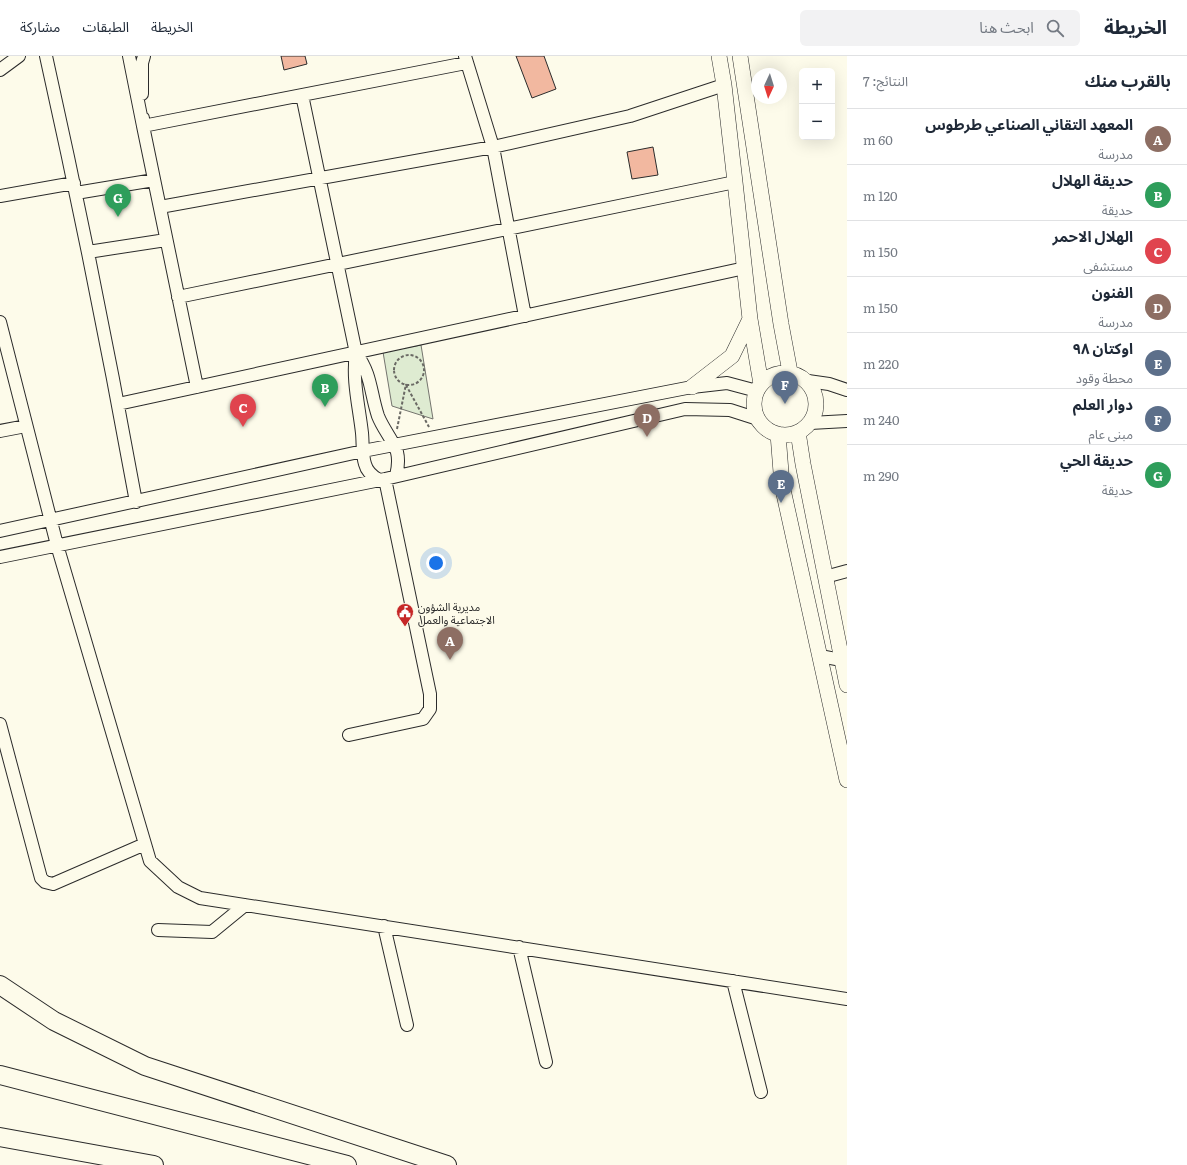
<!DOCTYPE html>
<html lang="ar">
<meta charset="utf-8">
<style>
body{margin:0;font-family:Literata,"Noto Sans Arabic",serif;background:#f2f2f3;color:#1f2937;direction:rtl}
.controls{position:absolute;right:12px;top:12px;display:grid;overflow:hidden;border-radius:6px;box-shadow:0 4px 16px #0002}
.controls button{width:36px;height:36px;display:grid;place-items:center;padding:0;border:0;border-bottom:1px solid #e0e1e3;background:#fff;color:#1f2937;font:20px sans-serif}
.compass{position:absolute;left:751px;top:12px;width:36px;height:36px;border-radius:50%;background:#fff;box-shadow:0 4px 16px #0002;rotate:184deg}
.you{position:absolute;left:436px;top:507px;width:14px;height:14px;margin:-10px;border:3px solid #fff;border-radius:50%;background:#1a73e8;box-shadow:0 0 0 6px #1a73e833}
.badge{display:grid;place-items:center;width:26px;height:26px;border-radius:50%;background:#111827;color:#fff;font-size:13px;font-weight:700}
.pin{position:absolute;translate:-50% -33px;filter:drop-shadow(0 1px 2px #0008)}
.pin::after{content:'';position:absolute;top:21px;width:14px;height:12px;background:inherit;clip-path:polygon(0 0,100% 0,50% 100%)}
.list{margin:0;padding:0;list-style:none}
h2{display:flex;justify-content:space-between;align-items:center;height:52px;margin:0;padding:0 16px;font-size:17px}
h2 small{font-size:13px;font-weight:400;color:#747a83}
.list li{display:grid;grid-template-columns:26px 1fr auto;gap:12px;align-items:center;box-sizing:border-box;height:56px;padding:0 16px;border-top:1px solid #e0e1e3}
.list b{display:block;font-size:15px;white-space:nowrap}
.list p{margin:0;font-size:13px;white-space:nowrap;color:#747a83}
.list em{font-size:13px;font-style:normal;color:#747a83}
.icon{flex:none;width:22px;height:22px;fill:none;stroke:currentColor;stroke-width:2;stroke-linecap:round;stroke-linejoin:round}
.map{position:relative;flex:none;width:847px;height:1109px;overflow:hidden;direction:ltr}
header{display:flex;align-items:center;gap:24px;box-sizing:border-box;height:56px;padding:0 20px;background:#fff;border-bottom:1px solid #e0e1e3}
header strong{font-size:19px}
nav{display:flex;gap:22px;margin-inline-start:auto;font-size:14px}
.search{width:280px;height:36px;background:#f2f2f3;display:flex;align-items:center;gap:10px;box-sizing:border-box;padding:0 14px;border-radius:6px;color:#747a83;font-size:15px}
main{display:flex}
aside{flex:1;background:#fff}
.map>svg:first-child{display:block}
.green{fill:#deebd1;stroke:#74746e}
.building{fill:#f2b8a0;stroke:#2b2b2b}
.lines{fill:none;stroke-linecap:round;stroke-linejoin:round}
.minor-casing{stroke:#2b2b2b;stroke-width:14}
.major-casing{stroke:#2b2b2b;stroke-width:16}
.highway-casing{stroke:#2b2b2b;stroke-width:20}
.path{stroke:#6a6964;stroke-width:2;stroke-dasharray:3 2;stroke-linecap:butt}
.minor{stroke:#fdfbea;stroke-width:12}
.major{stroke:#fdfbea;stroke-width:15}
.highway{stroke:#fdfbea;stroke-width:18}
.labels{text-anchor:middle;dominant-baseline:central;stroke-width:3;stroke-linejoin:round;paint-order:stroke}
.poi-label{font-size:11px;fill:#2b2b2b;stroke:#fdfbea;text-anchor:start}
</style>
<header>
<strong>الخريطة</strong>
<div class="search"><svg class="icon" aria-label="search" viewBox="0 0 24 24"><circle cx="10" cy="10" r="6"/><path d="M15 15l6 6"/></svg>ابحث هنا</div>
<nav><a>الخريطة</a><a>الطبقات</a><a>مشاركة</a></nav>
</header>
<main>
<aside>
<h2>بالقرب منك<small>النتائج: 7</small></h2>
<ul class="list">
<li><span class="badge" style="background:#8d6e63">A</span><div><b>المعهد التقاني الصناعي طرطوس</b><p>مدرسة</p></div><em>60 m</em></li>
<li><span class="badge" style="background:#2e9e5b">B</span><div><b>حديقة الهلال</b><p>حديقة</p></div><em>120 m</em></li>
<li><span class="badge" style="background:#e0444e">C</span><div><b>الهلال الاحمر</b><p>مستشفى</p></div><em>150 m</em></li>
<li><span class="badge" style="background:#8d6e63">D</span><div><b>الفنون</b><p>مدرسة</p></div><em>150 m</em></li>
<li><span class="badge" style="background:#5c6f8a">E</span><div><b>اوكتان ٩٨</b><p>محطة وقود</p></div><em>220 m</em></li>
<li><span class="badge" style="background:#5c6f8a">F</span><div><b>دوار العلم</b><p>مبنى عام</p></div><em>240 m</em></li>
<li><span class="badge" style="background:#2e9e5b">G</span><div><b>حديقة الحي</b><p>حديقة</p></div><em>290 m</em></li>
</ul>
</aside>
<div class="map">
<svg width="847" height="1109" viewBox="0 0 847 1109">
<rect width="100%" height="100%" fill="#fdfbea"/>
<path class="green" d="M 421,289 L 433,363 L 392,350 L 383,296 Z"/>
<path class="building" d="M 281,0 L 305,0 L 307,8 L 284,14 Z
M 516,0 L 544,0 L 556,33 L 532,42 Z
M 653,91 L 658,119 L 632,123 L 627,96 Z"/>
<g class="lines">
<defs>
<path id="minor" d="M 46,0 C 79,148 109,297 136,446
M 129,0 L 143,70 L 466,7
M 465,0 L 493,91 L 525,260
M 0,14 L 19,0
M 142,38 L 142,7 L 144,0
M 302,39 L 356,297 C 352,324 359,350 362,377 C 363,387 362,399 365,408 C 367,416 372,420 379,424
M 143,62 L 143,70 L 197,331
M 76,137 L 154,124
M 0,140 L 74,127
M 160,151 L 493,91 L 630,60 L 724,29
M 88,196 L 166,184
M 178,241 L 735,126
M 0,266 L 57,489 L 150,805 L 178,831 L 200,842 L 847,943
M 356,297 C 372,319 370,336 378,360 C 383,373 393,384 397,396 C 399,404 398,412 396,420
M 808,325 L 829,328 L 847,334
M 118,348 L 745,212
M 810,367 L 847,365
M 0,375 L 26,370
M 0,475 L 363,395 L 692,331 L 727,327 L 757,335
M 0,501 L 385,423 L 685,353 L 730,354 L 758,363
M 825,521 L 847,515
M 820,600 L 847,605
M 0,668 L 41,822 L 45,826 L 53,828 L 145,788
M 349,679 L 423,663 L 430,653 L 430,638 L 385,423
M 384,870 L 407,969
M 158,874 L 212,876 L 245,849
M 519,891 L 546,1006
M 733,925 L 761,1036"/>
<path id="major" d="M 719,0 L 724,29 L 735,126 L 750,263 L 761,328
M 740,0 L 781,268 L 790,316
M754 348a31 31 0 1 1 62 0a31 31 0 1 1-62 0Z
M 692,331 L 732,300 L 750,263
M 798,376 L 803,408 L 847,629
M 778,378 L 782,429 L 847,724"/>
<path id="highway" d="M 0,929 L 54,965 L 145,1010 L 447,1109
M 0,1019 L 347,1109
M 0,1081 L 154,1109"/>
</defs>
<use href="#minor" class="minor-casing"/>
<use href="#major" class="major-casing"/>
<use href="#highway" class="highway-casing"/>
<path class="path" d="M394 314a15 15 0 1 1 30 0a15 15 0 1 1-30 0Z
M 406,329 L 429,371
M 397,373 L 406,328"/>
<use href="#minor" class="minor"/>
<use href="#major" class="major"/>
<use href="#highway" class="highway"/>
</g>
<defs>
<symbol id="civic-pin" viewBox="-11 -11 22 30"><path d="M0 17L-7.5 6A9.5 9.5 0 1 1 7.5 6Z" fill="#c62828" stroke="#fdfbea"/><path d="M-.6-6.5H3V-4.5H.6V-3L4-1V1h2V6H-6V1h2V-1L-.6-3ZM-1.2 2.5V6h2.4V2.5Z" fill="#fff"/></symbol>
</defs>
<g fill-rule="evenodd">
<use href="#civic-pin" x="395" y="546" width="20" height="27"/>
</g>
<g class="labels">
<g class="poi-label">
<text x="418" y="550">مديرية الشؤون<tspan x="418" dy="13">الاجتماعية والعمل</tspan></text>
</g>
</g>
</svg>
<div class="controls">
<button>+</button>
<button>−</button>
</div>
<svg class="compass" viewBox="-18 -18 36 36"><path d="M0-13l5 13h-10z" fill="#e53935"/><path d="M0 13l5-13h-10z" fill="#747a83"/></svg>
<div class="you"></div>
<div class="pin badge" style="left:450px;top:604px;background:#8d6e63">A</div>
<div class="pin badge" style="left:325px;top:351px;background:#2e9e5b">B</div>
<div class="pin badge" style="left:243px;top:371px;background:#e0444e">C</div>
<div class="pin badge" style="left:647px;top:381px;background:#8d6e63">D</div>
<div class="pin badge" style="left:781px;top:447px;background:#5c6f8a">E</div>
<div class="pin badge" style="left:785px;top:348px;background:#5c6f8a">F</div>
<div class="pin badge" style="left:118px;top:161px;background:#2e9e5b">G</div>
</div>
</main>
